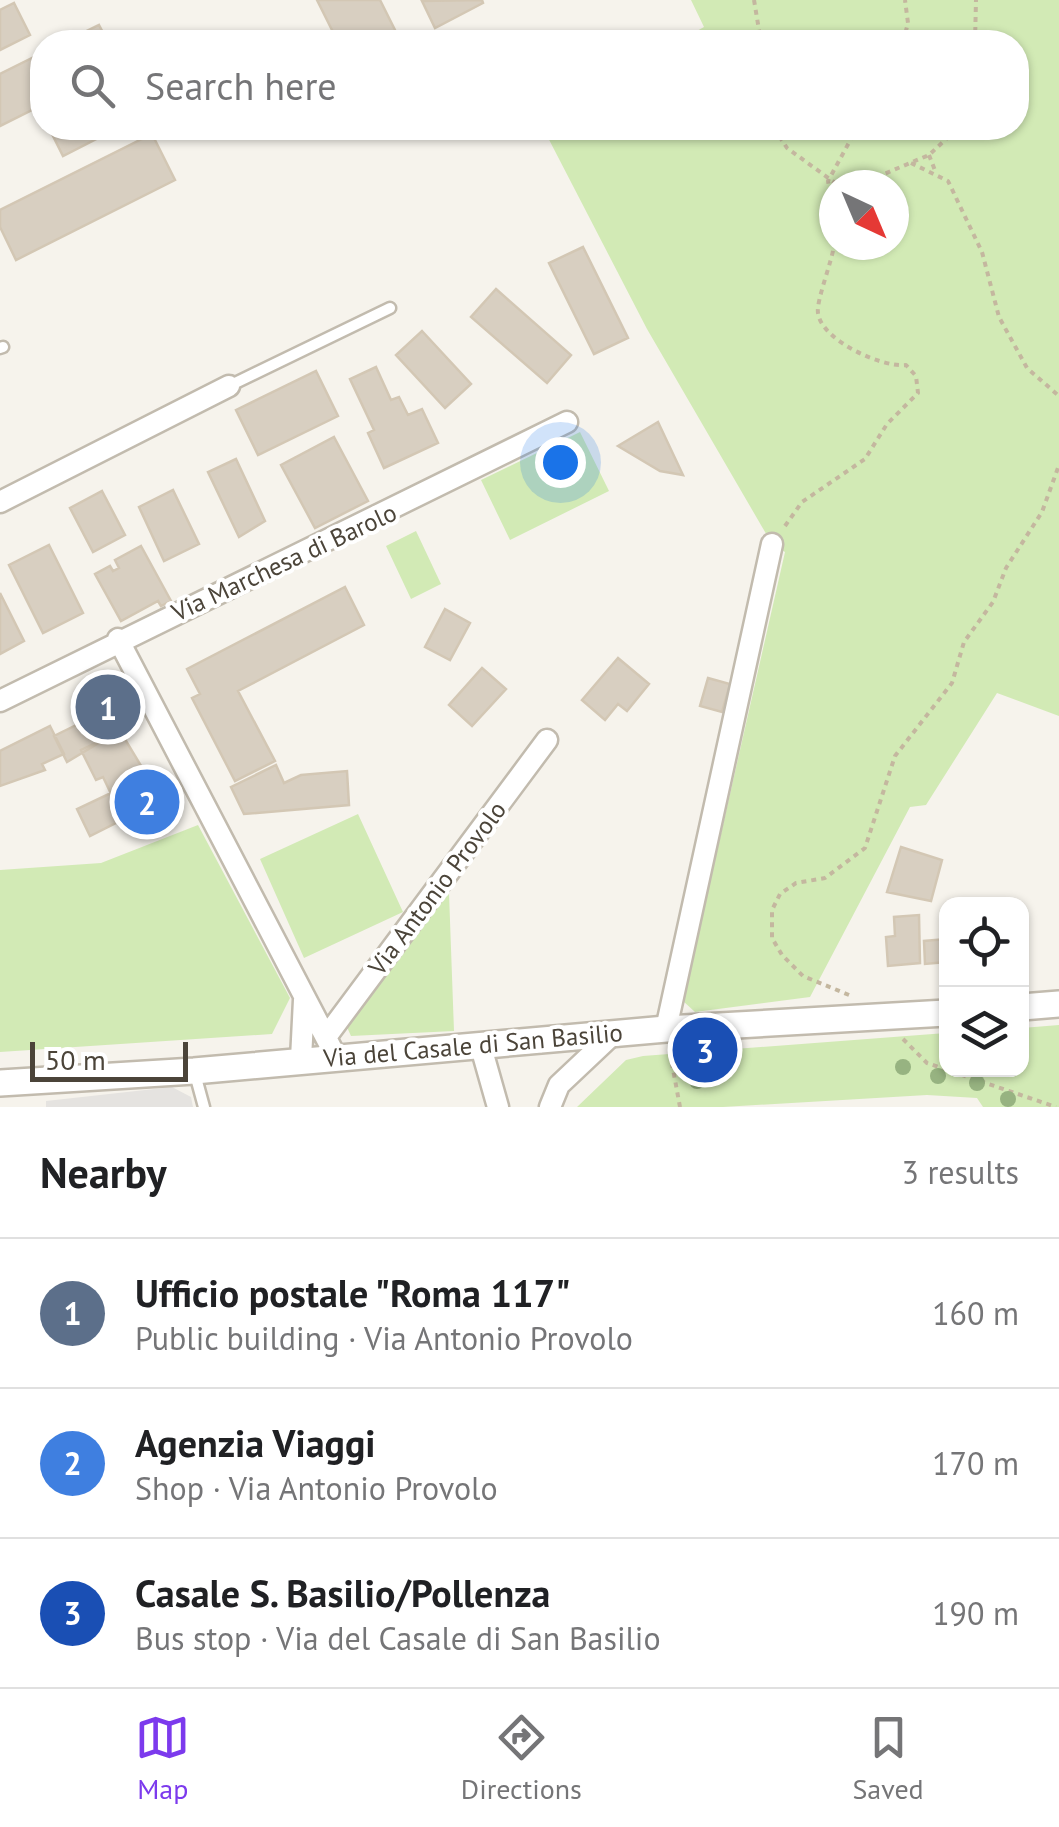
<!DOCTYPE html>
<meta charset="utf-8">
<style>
body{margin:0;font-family:"PT Sans",sans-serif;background:#f2f2f2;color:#202124}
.controls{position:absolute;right:30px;bottom:30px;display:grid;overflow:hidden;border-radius:20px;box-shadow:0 2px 8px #0004}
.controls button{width:90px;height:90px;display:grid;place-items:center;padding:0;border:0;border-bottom:2px solid #e0e0e0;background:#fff;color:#202124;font:50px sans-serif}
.compass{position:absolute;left:819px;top:170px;width:90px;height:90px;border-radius:50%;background:#fff;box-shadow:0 2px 8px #0004;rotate:136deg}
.scale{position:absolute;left:30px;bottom:25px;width:158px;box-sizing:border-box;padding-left:10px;border:5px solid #4b4439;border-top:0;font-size:28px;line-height:35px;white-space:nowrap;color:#4b4439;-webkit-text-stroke:8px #fff;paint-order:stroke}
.you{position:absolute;left:560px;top:462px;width:35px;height:35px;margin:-25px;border:8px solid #fff;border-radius:50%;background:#1a73e8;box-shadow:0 0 0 15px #1a73e833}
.badge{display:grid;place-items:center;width:65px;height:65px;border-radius:50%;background:#7c3aed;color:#fff;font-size:32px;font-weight:700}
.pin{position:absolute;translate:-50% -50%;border:5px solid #fff;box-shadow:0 2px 10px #0006}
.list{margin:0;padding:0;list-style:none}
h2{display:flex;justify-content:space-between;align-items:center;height:130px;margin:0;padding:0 40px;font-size:42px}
h2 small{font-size:32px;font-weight:400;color:#757577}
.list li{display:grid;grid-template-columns:65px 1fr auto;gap:30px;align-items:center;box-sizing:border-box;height:150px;padding:0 40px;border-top:2px solid #e0e0e0}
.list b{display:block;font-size:38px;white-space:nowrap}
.list p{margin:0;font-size:32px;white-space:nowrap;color:#757577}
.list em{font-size:32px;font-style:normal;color:#757577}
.icon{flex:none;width:55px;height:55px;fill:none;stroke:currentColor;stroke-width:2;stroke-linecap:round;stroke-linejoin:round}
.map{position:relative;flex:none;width:1059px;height:1107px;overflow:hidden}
.search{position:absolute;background:#fff;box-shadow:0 2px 8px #0004;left:30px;right:30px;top:30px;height:110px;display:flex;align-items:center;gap:25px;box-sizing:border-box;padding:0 35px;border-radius:40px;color:#757577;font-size:38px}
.sheet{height:580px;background:#fff}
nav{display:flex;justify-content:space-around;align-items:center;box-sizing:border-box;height:140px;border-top:2px solid #e0e0e0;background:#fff;font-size:28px;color:#757577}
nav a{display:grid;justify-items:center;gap:5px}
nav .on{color:#7c3aed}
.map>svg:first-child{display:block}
.green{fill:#d2eab5;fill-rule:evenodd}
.parking{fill:#e5e3e0}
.building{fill:#d8cfc1;stroke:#d3c7b4;stroke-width:2.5}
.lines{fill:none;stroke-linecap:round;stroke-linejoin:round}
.service-casing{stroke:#c2bbae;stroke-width:15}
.minor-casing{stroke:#c2bbae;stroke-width:25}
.tertiary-casing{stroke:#c2bbae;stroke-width:30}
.path{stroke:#c4b79f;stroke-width:4;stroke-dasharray:5 5;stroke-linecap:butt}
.service{stroke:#fff;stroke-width:10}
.minor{stroke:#fff;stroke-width:20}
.tertiary{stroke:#fff;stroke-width:25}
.tree{fill:#97b381}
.labels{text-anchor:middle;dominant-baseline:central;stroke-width:8;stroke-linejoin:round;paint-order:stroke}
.street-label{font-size:25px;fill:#4b4439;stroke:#fff}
</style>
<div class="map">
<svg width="1059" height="1107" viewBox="0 0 1059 1107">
<rect width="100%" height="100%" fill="#f6f3ec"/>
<path class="green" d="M 691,0 L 1059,0 L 1059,716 L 997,693 L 926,805 L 910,807 L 810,997 L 695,1012 L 683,1001 L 785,552 L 772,544 L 647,329 L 543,128 L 1016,128 L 1016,42 L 677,42 L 704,27 ZM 834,185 L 894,185 L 894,245 L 834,245 Z
M 580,432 L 609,491 L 510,540 L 481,480 Z
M 416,531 L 441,584 L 411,599 L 386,546 Z
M 358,814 L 403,912 L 304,958 L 260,859 Z
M 198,825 L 290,998 L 272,1034 L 0,1052 L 0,870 L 101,863 Z
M 449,893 L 454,1031 L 351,1036 L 346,1025 Z
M 1059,1025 L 1059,1107 L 983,1107 L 977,1098 L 927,1095 L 723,1107 L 577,1107 L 626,1060 L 643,1056 L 946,1033 L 946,1070 L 1022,1070 L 1022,1028 Z"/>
<path class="parking" d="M 172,1087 L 191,1097 L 193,1107 L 46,1107 L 46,1101 Z"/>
<path class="building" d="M 317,0 L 380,0 L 401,42 L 338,42 Z
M 482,0 L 483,3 L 435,28 L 422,1 Z
M 14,3 L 30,35 L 0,50 L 0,10 Z
M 99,25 L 108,42 L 64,42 Z
M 42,53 L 42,105 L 0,126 L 0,74 Z
M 49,128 L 118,128 L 63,156 Z
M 152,134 L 175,180 L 16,260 L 0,227 L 0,210 Z
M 583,247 L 628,338 L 594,354 L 549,263 Z
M 496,289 L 571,355 L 547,383 L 471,317 Z
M 422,331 L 471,384 L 445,408 L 396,355 Z
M 376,367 L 391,400 L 399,397 L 408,415 L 422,409 L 438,443 L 384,468 L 368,433 L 374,430 L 350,379 Z
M 316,371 L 338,416 L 258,455 L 236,410 Z
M 658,422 L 683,475 L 660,471 L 618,446 Z
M 334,437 L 368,501 L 315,528 L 281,465 Z
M 236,459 L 265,521 L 239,537 L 208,472 Z
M 173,490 L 199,544 L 164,561 L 139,507 Z
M 102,491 L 125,535 L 93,552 L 70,508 Z
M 49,545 L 83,613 L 43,633 L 9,565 Z
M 141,546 L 171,601 L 161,606 L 158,601 L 121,621 L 95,574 L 110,566 L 113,571 L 119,568 L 115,560 Z
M 345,587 L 364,625 L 238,691 L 275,761 L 235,781 L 192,698 L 200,694 L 187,669 Z
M 0,593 L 24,641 L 0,654 Z
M 445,609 L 470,623 L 450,660 L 425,647 Z
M 618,658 L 649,684 L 627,711 L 618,704 L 605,720 L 582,700 Z
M 482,668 L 506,689 L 472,726 L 449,705 Z
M 708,678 L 730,684 L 722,712 L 700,706 Z
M 101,713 L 112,735 L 67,762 L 54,736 Z
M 50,726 L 64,754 L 42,764 L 45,770 L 0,786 L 0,751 Z
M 120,731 L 152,784 L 115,802 L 103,777 L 96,780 L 81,750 Z
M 276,765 L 284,783 L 301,775 L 347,771 L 349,805 L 244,814 L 231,787 Z
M 143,788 L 156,814 L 128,817 L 90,836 L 77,809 L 111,793 L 115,802 Z
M 901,847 L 942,860 L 931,901 L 887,892 Z
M 919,915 L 920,963 L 888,966 L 886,937 L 895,936 L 894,917 Z
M 946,939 L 946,962 L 925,964 L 924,941 Z"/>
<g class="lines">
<defs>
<path id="service" d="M 0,348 L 3,347
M 229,386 L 390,308
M 195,1074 L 204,1107"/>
<path id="minor" d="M 0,502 L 229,386
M 118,639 L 336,1057
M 0,701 L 567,422
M 666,1029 L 772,544
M 326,1037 L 547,740
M 481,1047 L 498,1107
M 301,1059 L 304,1000
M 550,1107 L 559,1085 L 612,1035"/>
<path id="tertiary" d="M 1022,1007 L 1059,1004
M 0,1083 L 194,1071 L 666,1029 L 946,1013"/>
</defs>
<use href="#service" class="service-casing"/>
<use href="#minor" class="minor-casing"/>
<use href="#tertiary" class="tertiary-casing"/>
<path class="path" d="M 754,0 L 761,42
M 903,42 L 908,23 L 905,0
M 975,42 L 976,0
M 774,128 L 787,148 L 838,185
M 929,155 L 936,173
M 911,163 L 948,181 L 982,252 L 999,317 L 1027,368 L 1059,396
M 858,185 L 929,155 L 958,128
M 834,213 L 828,181 L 857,128
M 785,526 L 802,502 L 865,459 L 887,424 L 918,393 L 916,376 L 906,365 C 882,368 821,340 818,313 C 816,301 832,262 834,245
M 849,995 L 803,976 L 782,955 L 772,938 L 772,910 L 780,894 L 796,883 L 825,878 L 865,848 L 895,756 L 952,683 L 964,642 L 993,602 L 1006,568 L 1042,512 L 1059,465
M 903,1039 L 927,1063 L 1056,1107
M 670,1053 L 680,1107"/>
<use href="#service" class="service"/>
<use href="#minor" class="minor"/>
<use href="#tertiary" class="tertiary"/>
</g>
<g class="tree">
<circle cx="903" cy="1067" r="8"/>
<circle cx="938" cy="1076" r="8"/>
<circle cx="697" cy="1081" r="8"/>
<circle cx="977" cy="1083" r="8"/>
<circle cx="1008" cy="1099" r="8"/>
</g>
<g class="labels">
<g class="street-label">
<text transform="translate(284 562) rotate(-25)">Via Marchesa di Barolo</text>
<text transform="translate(437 888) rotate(-53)">Via Antonio Provolo</text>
<text transform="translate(473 1045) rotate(-5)">Via del Casale di San Basilio</text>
</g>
</g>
</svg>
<div class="controls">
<button><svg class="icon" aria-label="locate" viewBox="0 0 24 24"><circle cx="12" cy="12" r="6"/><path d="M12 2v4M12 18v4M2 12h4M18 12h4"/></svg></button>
<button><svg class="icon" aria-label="layers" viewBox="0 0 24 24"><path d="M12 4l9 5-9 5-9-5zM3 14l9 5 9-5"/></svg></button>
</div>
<svg class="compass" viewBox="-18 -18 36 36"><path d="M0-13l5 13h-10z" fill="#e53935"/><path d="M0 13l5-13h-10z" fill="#757577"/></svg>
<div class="scale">50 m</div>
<div class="you"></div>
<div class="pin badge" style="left:108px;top:707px;background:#5c6f8a">1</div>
<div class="pin badge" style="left:147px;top:802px;background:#3f7fe0">2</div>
<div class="pin badge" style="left:705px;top:1050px;background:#1a4fb4">3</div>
<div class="search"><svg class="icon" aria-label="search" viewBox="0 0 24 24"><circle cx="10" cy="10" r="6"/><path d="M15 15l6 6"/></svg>Search here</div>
</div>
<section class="sheet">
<h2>Nearby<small>3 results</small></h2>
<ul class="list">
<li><span class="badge" style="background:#5c6f8a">1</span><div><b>Ufficio postale &quot;Roma 117&quot;</b><p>Public building · Via Antonio Provolo</p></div><em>160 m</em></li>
<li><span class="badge" style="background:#3f7fe0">2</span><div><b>Agenzia Viaggi</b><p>Shop · Via Antonio Provolo</p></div><em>170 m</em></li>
<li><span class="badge" style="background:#1a4fb4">3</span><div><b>Casale S. Basilio/Pollenza</b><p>Bus stop · Via del Casale di San Basilio</p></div><em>190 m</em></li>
</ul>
</section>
<nav>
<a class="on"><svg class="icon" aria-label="map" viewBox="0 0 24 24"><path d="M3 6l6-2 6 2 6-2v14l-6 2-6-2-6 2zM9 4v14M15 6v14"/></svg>Map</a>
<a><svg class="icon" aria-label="directions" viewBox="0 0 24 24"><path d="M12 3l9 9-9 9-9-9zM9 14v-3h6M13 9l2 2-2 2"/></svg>Directions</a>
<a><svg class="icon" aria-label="saved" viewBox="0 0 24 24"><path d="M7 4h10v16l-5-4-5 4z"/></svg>Saved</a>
</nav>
